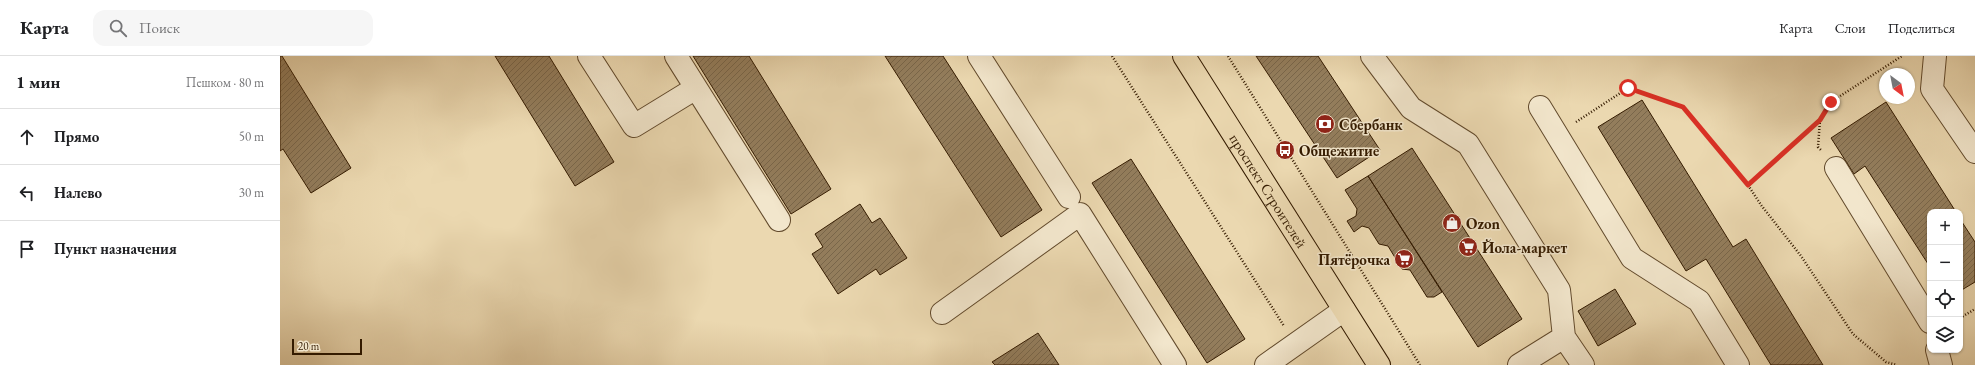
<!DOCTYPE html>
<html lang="ru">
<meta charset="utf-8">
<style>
body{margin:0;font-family:"EB Garamond",serif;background:#f6f6f6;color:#202124}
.controls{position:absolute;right:12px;bottom:12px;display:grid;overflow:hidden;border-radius:8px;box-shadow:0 1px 3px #0004}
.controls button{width:36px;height:36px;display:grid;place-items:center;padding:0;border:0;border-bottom:1px solid #e0e0e0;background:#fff;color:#202124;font:20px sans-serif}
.compass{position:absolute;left:1599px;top:12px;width:36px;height:36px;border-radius:50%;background:#fff;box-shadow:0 1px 3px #0004;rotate:148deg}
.scale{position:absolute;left:12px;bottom:10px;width:70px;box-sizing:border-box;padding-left:4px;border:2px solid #341b00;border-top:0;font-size:11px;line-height:14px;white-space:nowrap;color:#341b00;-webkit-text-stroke:3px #f2e6cc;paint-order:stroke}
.stop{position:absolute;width:12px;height:12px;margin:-9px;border:3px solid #d93025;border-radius:50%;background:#fff}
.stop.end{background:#d93025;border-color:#fff;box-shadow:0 1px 4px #0008}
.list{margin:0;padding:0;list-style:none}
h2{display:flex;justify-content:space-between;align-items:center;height:52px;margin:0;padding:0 16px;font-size:17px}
h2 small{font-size:13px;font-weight:400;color:#757577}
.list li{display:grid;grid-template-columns:26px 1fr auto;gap:12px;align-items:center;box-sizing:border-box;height:56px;padding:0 16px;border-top:1px solid #e0e0e0}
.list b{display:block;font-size:15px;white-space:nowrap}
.list em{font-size:13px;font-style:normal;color:#757577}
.icon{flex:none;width:22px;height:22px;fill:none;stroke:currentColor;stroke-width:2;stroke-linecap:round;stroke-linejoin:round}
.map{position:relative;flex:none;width:1695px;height:309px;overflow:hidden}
header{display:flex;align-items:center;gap:24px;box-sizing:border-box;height:56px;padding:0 20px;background:#fff;border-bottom:1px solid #e0e0e0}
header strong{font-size:19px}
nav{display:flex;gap:22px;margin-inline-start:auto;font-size:14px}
.search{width:280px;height:36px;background:#f6f6f6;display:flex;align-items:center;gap:10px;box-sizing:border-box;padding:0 14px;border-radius:12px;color:#757577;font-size:15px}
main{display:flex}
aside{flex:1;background:#fff}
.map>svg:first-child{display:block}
.building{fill:url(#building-hatch);stroke:#341b00}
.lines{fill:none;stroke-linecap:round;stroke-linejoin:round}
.minor-casing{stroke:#624a2c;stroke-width:24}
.major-casing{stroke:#341b00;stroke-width:24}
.path{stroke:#341b00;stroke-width:2.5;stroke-dasharray:1 2;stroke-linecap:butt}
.minor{stroke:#f2e6cc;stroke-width:22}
.major{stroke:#ebd8b0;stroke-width:22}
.route{stroke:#d93025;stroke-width:5}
.labels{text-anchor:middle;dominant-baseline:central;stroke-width:3;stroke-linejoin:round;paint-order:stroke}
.poi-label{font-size:15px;font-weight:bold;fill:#341b00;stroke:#f2e6cc;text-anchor:start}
.street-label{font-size:15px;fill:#341b00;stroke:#f2e6cc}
</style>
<header>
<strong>Карта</strong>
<div class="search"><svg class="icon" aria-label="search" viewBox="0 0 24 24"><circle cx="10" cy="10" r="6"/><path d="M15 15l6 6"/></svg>Поиск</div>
<nav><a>Карта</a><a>Слои</a><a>Поделиться</a></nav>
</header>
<main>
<aside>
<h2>1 мин<small>Пешком · 80 m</small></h2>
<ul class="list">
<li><svg class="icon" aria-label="ahead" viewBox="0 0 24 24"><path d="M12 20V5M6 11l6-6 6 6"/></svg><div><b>Прямо</b></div><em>50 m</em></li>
<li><svg class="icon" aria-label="left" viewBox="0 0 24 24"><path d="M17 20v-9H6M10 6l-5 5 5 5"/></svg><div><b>Налево</b></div><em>30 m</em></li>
<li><svg class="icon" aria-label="arrive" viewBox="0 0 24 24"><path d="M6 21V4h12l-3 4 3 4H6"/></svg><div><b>Пункт назначения</b></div></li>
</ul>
</aside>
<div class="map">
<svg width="1695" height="309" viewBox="0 0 1695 309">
<defs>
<pattern id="building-hatch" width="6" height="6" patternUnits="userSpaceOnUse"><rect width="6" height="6" fill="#937d5c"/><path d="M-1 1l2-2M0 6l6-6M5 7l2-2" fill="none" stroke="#79664a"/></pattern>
</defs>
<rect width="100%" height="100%" fill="#ebd8b0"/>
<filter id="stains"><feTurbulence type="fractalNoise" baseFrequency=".005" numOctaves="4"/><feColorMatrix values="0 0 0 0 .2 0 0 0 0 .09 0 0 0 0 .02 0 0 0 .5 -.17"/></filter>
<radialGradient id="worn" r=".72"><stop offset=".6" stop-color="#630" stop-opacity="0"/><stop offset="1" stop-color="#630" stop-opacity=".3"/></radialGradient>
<path class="building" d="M 0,0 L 2,0 L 71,112 L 31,137 L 3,93 L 0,95 Z
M 215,0 L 269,0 L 334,106 L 295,130 Z
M 413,0 L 469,0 L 551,133 L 511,158 Z
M 605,0 L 663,0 L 762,154 L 721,181 Z
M 976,0 L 1038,0 L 1100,94 L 1057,122 Z
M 1362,44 L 1453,191 L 1466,183 L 1543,309 L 1491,309 L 1426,203 L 1406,215 L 1318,71 Z
M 1606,46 L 1676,156 L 1650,156 L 1650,211 L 1585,110 L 1574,118 L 1551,82 Z
M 1132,92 L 1242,263 L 1198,291 L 1088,120 Z
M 851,103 L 965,283 L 927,307 L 812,127 Z
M 1088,120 L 1162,236 L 1154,241 L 1147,241 L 1130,214 L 1122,213 L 1108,190 L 1099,188 L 1089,172 L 1082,170 L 1074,176 L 1067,165 L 1076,160 L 1077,153 L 1065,134 Z
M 580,148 L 592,167 L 600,162 L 627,202 L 600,219 L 596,213 L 558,238 L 532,198 L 543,191 L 535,178 Z
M 1680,163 L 1695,186 L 1695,226 L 1680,235 Z
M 1335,233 L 1356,268 L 1318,290 L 1298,255 Z
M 758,277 L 779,309 L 715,309 L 712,306 Z"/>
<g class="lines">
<defs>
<path id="minor" d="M 309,0 L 354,70 L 416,32
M 396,0 L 499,164
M 699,0 L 789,141
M 1092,0 L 1131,52 L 1188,88 L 1279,234 L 1284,281 L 1239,309
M 1655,0 L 1652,33 L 1695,96
M 1260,51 L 1352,202 L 1419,245 L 1458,309
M 1556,112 L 1650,266
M 662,257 L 800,158 L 895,309
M 1284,281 L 1303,309
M 1657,294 L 1661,309
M 986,309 L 1064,254"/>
<g id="major">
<path id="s1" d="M 904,0 L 1099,309"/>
</g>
</defs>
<use href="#minor" class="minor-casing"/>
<use href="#major" class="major-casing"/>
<path class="path" d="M 832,0 L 1004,270
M 948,0 L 1140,309
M 1540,64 L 1538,91 L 1542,95
M 1296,66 L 1348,32 L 1403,51 L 1468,129 L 1481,149 L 1521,200 L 1573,278 L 1606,306 L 1617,309
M 1468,129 L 1540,64 L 1551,46 L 1622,0
M 1680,262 L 1695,253"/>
<use href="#minor" class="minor"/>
<use href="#major" class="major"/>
</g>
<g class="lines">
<path class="route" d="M 1348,32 L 1403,51 L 1468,129 L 1540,64 L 1551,46"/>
</g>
<defs>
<symbol id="bank-disc" viewBox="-11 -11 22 22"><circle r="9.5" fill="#8f2418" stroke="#f2e6cc"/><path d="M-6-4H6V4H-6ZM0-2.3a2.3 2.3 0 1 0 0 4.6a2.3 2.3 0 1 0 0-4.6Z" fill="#fff"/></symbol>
<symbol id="bus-disc" viewBox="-11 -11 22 22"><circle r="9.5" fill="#8f2418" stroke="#f2e6cc"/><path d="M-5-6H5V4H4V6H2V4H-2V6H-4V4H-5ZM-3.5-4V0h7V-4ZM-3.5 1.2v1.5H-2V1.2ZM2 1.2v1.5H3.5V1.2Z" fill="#fff"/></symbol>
<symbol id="shop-disc" viewBox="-11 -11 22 22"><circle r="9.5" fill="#8f2418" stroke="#f2e6cc"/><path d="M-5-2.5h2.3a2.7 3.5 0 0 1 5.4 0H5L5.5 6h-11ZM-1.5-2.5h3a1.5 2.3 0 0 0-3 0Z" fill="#fff"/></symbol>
<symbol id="supermarket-disc" viewBox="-11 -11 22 22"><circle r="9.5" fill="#8f2418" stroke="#f2e6cc"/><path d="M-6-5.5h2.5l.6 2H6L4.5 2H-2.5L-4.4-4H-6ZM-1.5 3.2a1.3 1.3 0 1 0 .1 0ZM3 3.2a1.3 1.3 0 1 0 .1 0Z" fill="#fff"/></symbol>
</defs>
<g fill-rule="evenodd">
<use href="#bank-disc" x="1034" y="57" width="22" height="22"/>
<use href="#bus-disc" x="994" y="83" width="22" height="22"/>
<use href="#shop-disc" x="1161" y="156" width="22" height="22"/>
<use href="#supermarket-disc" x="1177" y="180" width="22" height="22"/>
<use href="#supermarket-disc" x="1113" y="192" width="22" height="22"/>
</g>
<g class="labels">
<g class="poi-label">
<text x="1059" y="68">Сбербанк</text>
<text x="1019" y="94">Общежитие</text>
<text x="1186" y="167">Ozon</text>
<text x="1202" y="191">Йола-маркет</text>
<text x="1110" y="203" text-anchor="end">Пятёрочка</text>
</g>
<g class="street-label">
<text stroke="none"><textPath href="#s1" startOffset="159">проспект Строителей</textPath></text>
</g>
</g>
<rect width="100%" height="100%" filter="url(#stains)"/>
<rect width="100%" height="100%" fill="url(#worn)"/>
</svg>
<div class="controls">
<button>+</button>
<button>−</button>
<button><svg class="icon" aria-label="locate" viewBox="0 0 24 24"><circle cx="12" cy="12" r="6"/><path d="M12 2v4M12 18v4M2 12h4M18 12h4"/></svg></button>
<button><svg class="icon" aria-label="layers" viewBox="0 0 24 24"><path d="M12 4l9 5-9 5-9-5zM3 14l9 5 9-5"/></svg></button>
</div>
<svg class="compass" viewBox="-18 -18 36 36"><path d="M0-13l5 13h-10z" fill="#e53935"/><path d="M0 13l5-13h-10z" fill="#757577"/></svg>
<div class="scale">20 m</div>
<div class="stop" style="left:1348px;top:32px"></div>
<div class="stop end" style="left:1551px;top:46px"></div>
</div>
</main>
